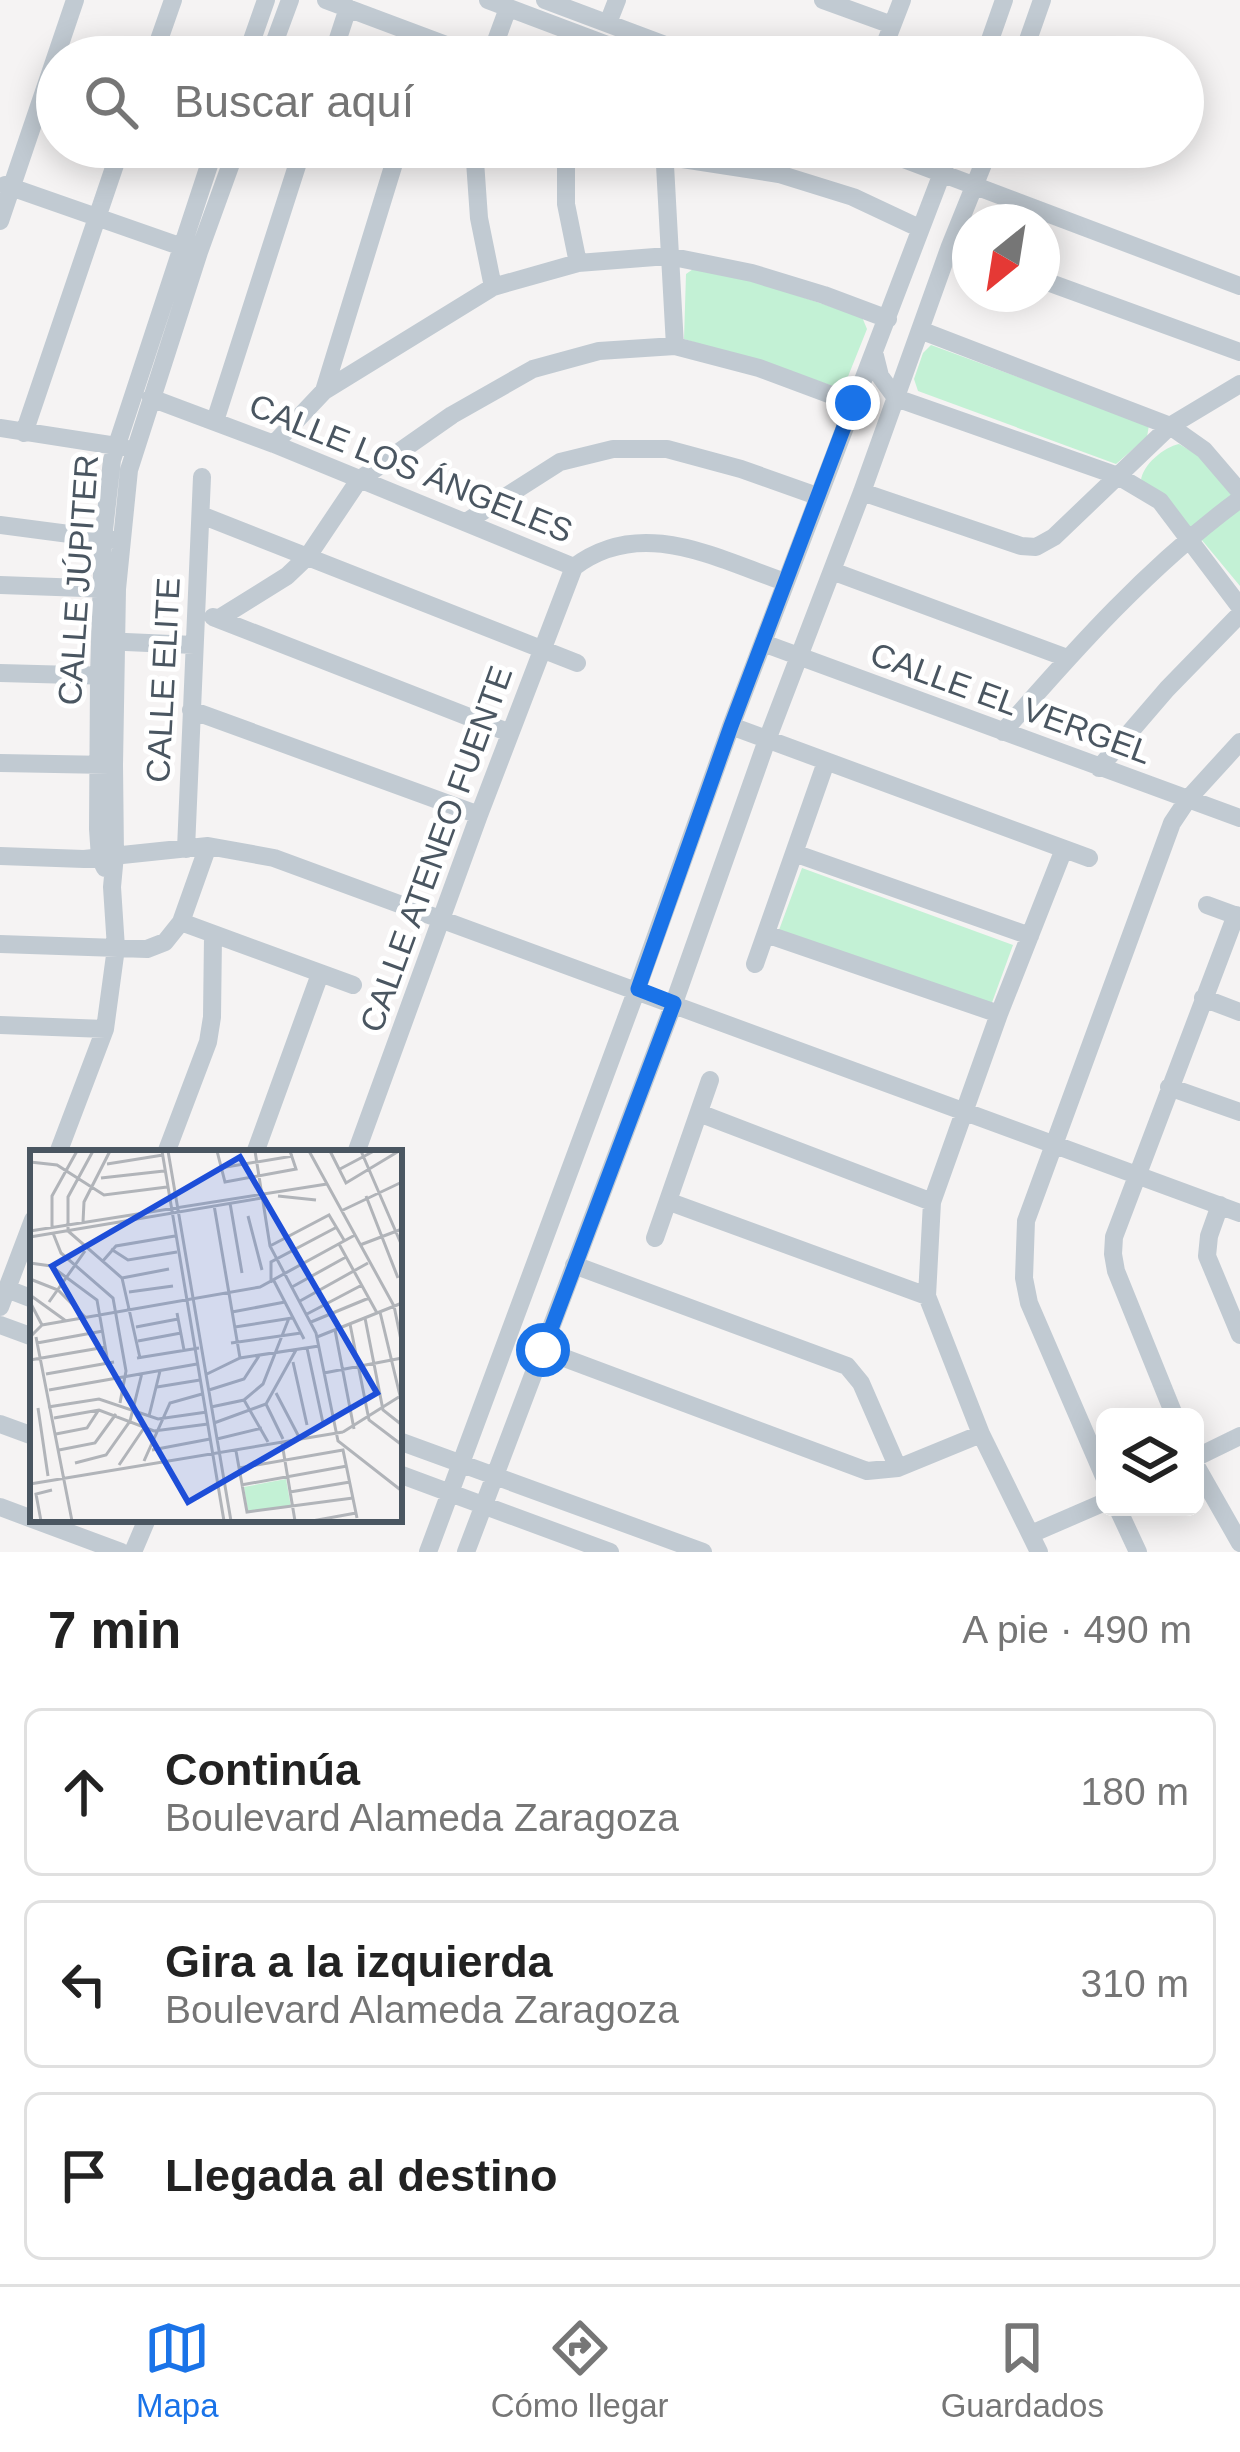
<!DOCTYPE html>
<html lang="es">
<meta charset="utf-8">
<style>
body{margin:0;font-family:Helvetica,sans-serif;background:#f2f2f2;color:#222}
.controls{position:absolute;right:36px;bottom:36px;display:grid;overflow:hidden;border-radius:18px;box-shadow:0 6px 30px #0003}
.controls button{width:108px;height:108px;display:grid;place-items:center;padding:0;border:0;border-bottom:3px solid #e0e0e0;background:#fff;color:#222;font:60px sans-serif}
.compass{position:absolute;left:952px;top:204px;width:108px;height:108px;border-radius:50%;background:#fff;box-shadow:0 6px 30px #0003;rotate:210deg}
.stop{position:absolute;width:36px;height:36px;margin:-27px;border:9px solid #1a73e8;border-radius:50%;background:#fff}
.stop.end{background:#1a73e8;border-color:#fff;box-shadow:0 3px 12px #0008}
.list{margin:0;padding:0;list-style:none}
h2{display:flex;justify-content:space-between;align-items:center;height:156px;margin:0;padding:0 48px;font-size:51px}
h2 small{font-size:39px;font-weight:400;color:#767676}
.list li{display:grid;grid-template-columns:78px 1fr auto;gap:36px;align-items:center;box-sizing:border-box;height:168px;margin:0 24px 24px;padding:0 24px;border:3px solid #e0e0e0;border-radius:18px}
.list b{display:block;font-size:45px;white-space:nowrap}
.list p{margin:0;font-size:39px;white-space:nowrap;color:#767676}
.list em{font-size:39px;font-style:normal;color:#767676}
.icon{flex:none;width:66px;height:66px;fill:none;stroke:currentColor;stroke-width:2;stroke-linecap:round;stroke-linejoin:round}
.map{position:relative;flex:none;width:1240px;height:1552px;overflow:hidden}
.search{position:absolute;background:#fff;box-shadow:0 6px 30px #0003;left:36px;right:36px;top:36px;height:132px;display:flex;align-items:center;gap:30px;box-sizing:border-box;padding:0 42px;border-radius:66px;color:#767676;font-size:45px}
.sheet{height:732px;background:#fff}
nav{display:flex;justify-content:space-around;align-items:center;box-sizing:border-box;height:168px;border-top:3px solid #e0e0e0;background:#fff;font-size:33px;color:#767676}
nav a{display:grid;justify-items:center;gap:6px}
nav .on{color:#1a73e8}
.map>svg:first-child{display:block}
.green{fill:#c3f1d5}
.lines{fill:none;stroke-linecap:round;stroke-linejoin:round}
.minor{stroke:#c1cad2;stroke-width:18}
.route{stroke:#1a73e8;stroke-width:15}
.labels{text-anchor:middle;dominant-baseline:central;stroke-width:10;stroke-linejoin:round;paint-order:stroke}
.street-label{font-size:33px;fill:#4a5661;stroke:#fff}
.inset-road{fill:none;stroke:#b1b4b9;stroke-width:3}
.view{fill:#1d4ed8;fill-opacity:0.15;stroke:#1d4ed8;stroke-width:6}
.inset-edge{fill:none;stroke:#4a5661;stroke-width:6}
</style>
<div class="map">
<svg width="1240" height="1552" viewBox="0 0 1240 1552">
<rect width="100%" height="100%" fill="#f5f3f3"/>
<path class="green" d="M 696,267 L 715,268 L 862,317 L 867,329 L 843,389 L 684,339 L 686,274 Z
M 931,345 L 1149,425 L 1147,437 L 1116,464 L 918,391 L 914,379 L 923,353 Z
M 1179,444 L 1203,458 L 1240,504 L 1240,586 L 1201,539 L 1141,481 C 1142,465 1164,447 1179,444 Z
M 802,868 L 1013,945 L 990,1008 L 779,930 Z"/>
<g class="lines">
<path class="minor" d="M 326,0 L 478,57
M 488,0 L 639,57
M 545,0 L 697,57
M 823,0 L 892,25
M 608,23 L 617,0
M 153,57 L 173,0
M 246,57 L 266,0
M 269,57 L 290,0
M 332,57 L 348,8
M 490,57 L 508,8
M 880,57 L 902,0
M 984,57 L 1004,0
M 1022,57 L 1042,0
M 474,147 L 479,218 L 493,287
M 566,147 L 566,204 L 578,263
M 664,147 L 675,346
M 872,147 L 1240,286
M 663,156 L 779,174 L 853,197 L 919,228
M 5,185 L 188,249
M 0,221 L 75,0
M 1042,280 L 1240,352
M 920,330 L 1170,426 L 1204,450 L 1240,492
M 874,352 L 880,376 L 896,398 L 1118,476 L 1160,501 L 1240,607
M 324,391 L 399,147
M 151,398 L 274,444 L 574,567
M 215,421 L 303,147
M 0,428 L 123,447
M 24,433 L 121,147
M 274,444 L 324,391 L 493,287 L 578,263 L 668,256 L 752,273 L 824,295 L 888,319
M 862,492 L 1021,546 L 1036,547 L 1054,537 L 1170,426 L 1240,384
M 201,515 L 577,663
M 466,522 L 560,462 L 613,449 L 667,449 L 741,469 L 817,496
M 0,525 L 115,540
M 574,567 C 641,516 715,558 785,582
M 832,571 L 1067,658
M 0,585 L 112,589
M 213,617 L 510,733
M 218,619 L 287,576 L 308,556 L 359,480 L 452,415 L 533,369 L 599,351 L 675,346 L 759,368 L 853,403
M 103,641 L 194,645
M 763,643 L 1240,818
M 0,673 L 111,676
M 191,710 L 479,815
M 731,726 L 1089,858
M 1003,732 C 1076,648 1150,565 1240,499
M 0,763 L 109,765
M 1099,768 L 1167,689 L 1240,614
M 186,849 L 202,477
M 794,853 L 1030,936
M 0,856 L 84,859 L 208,846 L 274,858 L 1240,1213
M 105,868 L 100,858 L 98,829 L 99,676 L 103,539 L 112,460 L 215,147
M 1207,905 L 1240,917
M 181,922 L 353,985
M 766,934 L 999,1014
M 0,944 L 147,949 L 165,942 L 181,922 L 208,846
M 755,964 L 826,762
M 1203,998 L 1240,1012
M 0,1025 L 105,1029
M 1169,1087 L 1240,1112
M 699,1113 L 932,1202
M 58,1153 L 105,1029 L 116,948 L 112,887 L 115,855 L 114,765 L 117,589 L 129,470 L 199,252 L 237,147
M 166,1153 L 208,1042 L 212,1017 L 213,936
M 255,1153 L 320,974
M 356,1153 L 479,815 L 574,567
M 670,1202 L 927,1296
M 1220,1205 L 1209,1236 L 1207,1256 L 1240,1335
M 655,1238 L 710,1080
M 574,1265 L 847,1366 L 861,1383 L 898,1468
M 7,1289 L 33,1299
M 0,1307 L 33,1220
M 0,1325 L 33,1337
M 543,1350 L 867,1471 L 898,1468 L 981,1434
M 1175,1417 L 1116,1271 L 1113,1254 L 1114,1237 L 1236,915
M 0,1424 L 33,1436
M 399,1441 L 703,1552
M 1195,1458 L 1240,1436
M 1195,1464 L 1240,1543
M 399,1474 L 610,1552
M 1105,1479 L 1029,1303 L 1024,1278 L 1026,1221 L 1172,823 L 1188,799 L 1240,742
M 0,1507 L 121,1552
M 1117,1507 L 1138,1552
M 1031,1534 L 1105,1502
M 133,1552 L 147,1519
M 428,1552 L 637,989 L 731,726 L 952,147
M 466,1552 L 674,1003 L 767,740 L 862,492 L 950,246 L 990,147
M 1039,1552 L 981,1434 L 927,1296 L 932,1202 L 999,1014 L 1064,849"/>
</g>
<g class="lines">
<path class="route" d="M 543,1350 L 674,1003 L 638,989 L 731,726 L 853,403"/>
</g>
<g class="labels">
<g class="street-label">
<text transform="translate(411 468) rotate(22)">CALLE LOS ÁNGELES</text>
<text transform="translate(78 580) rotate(-86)">CALLE JÚPITER</text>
<text transform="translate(163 680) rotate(-87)">CALLE ELITE</text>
<text transform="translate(1011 703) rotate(20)">CALLE EL VERGEL</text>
<text transform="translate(436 849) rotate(-70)">CALLE ATENEO FUENTE</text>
</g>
</g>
<g transform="translate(30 1150)">
<rect width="372" height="372" fill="#f5f3f3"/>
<path d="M 256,329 L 261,357 L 218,361 L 214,337 Z" fill="#c3f1d5"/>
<path class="inset-road" d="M 63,1 L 38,47 L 38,81 L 92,128 L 110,208M 132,1 L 194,371M 138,1 L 201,371M 187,1 L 195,32 L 266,19 L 260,1M 225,1 L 240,96 L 286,183 L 308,291 L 372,341M 279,1 L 364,156 L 372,195M 300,1 L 316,33 L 369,1M 331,1 L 372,96M 0,12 L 27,15 L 74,45 L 137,37M 77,14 L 133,5M 190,18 L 263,6M 310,19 L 344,1M 71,28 L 134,21M 248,46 L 286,50M 336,46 L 368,128M 200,53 L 212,123M 184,55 L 210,208M 311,61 L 372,32M 218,66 L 232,120M 53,72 L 54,52 L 80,1M 22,78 L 22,46 L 47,1M 0,81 L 297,34M 23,83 L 31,103 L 83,148 L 96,221 L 90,253M 0,87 L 232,48M 309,94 L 347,163M 330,95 L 372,79M 240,96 L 299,65 L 314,90M 81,99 L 98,110 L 147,102M 72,112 L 86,96 L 145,86M 0,113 L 21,116 L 67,150 L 78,213M 92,128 L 139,119M 0,129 L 28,140 L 55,167M 244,131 L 274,189M 241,133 L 241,112 L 307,77M 262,137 L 316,107M 99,142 L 143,136M 0,145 L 36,171M 270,151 L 338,113M 0,152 L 12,175 L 0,187M 19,152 L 55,101M 202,162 L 255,152M 350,162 L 372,254M 147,163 L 154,200M 277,164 L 332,135M 335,168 L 353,260 L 372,275M 281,172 L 339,148M 320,174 L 339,270 L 372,295M 12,175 L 230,137 L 325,85M 106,177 L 148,169M 205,177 L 262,168M 305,180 L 324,279M 6,187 L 42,371M 287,187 L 372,153M 108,191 L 151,183M 7,193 L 73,181M 201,193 L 271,183M 277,198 L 293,273M 107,208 L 169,198M 0,210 L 76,197M 263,212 L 277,275M 294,223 L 372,208M 16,224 L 84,212M 177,224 L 210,208 L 289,196M 127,237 L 170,230M 19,240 L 167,214M 179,240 L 214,229 L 229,206M 246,243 L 269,287M 214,250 L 238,292M 236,254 L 253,289M 18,257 L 69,249 L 128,269 L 177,262M 181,257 L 214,250 L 233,234 L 259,168M 8,258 L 18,326M 119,266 L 130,221M 24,268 L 69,260 L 124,281 L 178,274M 184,273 L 236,254 L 266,200M 313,282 L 372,245M 26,284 L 57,278 L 68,261M 187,289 L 232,278M 252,293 L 265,371M 29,300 L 65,293 L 86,264M 122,300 L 180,289M 206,301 L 217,362 L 323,348M 114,311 L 140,253 L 172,244M 45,313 L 76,305 L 100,271 L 112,223M 89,315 L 114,278M 209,318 L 313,300 L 327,368M 0,334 L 313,282M 211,335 L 317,316M 260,342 L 320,332M 11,371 L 6,344 L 22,340M 282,371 L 326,363"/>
<path class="view" d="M 210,7 L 347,243 L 158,352 L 22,116 Z"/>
<rect width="372" height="372" class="inset-edge"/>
</g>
</svg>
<div class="controls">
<button><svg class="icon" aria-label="layers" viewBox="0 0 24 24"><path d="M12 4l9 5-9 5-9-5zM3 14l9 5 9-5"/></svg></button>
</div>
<svg class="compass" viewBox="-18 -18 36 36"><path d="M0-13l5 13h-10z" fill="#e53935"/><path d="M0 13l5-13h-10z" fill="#767676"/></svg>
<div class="stop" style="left:543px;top:1350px"></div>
<div class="stop end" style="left:853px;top:403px"></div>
<div class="search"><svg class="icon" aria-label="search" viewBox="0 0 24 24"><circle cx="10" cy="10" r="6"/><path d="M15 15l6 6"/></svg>Buscar aquí</div>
</div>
<section class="sheet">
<h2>7 min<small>A pie · 490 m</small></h2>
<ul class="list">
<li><svg class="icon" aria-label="ahead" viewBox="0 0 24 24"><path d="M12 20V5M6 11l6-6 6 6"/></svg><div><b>Continúa</b><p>Boulevard Alameda Zaragoza</p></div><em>180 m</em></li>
<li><svg class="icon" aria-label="left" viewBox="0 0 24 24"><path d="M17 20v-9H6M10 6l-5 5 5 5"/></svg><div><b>Gira a la izquierda</b><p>Boulevard Alameda Zaragoza</p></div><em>310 m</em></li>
<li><svg class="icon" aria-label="arrive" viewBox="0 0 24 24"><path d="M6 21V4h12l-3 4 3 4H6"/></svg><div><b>Llegada al destino</b></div></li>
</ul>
</section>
<nav>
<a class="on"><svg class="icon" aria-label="map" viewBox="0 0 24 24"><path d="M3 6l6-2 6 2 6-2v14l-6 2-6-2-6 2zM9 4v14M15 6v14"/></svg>Mapa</a>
<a><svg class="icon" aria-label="directions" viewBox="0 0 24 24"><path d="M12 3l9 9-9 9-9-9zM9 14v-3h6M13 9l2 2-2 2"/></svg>Cómo llegar</a>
<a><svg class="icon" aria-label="saved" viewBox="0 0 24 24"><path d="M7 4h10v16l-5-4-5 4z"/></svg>Guardados</a>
</nav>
